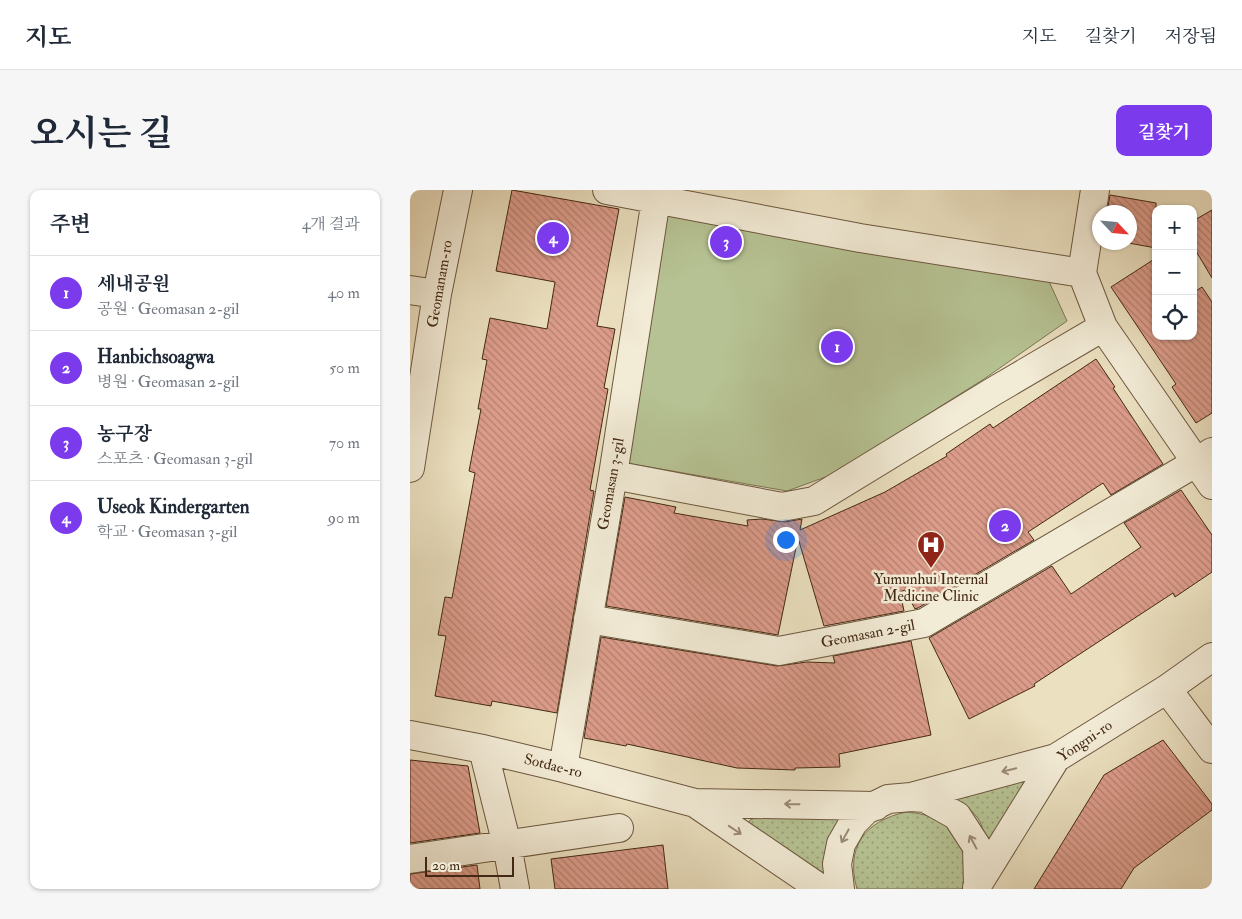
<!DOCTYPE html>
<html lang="ko">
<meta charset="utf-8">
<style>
body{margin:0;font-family:"IM FELL Double Pica","Noto Serif KR",serif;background:#f6f6f7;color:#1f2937}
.controls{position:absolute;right:15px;top:15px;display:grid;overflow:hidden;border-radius:10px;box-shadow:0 1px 4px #0004}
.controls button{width:45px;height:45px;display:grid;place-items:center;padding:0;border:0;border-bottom:1px solid #e0e1e3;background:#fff;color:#1f2937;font:25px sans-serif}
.compass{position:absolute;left:682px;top:15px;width:45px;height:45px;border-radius:50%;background:#fff;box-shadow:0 1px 4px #0004;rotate:116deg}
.scale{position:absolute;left:15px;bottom:12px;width:89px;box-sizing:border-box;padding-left:5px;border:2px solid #432913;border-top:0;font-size:14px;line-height:18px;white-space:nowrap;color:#432913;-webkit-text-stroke:4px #f2ebd6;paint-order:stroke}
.you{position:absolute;left:375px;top:349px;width:18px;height:18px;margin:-12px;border:4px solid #fff;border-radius:50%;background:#1a73e8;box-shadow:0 0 0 8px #1a73e833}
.badge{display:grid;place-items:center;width:32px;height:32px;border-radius:50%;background:#7c3aed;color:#fff;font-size:16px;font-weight:700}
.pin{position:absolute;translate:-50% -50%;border:2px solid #fff;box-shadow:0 1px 5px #0006}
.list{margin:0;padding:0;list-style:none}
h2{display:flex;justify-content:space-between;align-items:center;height:65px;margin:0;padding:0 20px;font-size:21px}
h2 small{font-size:16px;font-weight:400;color:#747a83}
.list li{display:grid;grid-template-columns:32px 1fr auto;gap:15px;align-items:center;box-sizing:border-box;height:75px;padding:0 20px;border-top:1px solid #e0e1e3}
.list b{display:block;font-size:19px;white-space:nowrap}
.list p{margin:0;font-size:16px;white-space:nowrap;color:#747a83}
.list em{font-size:16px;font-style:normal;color:#747a83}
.icon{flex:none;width:28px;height:28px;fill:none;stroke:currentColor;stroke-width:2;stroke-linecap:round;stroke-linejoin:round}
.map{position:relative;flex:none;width:802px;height:699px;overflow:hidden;border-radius:10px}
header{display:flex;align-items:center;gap:30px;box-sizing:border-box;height:70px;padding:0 25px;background:#fff;border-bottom:1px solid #e0e1e3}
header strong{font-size:24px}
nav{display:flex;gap:28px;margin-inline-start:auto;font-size:18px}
.intro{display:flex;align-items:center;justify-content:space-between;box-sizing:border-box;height:120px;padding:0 30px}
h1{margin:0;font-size:35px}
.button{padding:12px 22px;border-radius:10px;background:#7c3aed;color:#fff;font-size:18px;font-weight:700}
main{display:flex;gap:30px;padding:0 30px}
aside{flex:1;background:#fff;border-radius:10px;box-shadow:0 1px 4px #0004}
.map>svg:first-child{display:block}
.grass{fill:url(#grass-dots);stroke:#7c7653}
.green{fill:#b6c293;stroke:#7c7653}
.building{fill:url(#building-back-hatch);stroke:#432913}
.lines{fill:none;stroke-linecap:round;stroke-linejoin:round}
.minor-casing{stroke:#6d573e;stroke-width:30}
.minor{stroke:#f2ebd6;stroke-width:28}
.oneway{stroke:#9a8a74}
.labels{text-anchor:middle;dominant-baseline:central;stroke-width:5;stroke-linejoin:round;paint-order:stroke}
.street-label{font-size:15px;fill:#432913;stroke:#f2ebd6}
.poi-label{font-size:15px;fill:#432913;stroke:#f2ebd6}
</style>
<header>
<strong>지도</strong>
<nav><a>지도</a><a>길찾기</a><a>저장됨</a></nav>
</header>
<div class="intro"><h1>오시는 길</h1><a class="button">길찾기</a></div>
<main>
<aside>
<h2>주변<small>4개 결과</small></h2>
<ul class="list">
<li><span class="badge">1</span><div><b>세내공원</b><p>공원 · Geomasan 2-gil</p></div><em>40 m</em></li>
<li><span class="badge">2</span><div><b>Hanbichsoagwa</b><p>병원 · Geomasan 2-gil</p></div><em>50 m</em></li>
<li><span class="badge">3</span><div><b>농구장</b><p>스포츠 · Geomasan 3-gil</p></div><em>70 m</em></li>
<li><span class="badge">4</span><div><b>Useok Kindergarten</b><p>학교 · Geomasan 3-gil</p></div><em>90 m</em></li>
</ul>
</aside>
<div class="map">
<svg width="802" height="699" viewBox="0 0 802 699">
<defs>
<pattern id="grass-dots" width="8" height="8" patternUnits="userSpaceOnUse" patternTransform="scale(1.25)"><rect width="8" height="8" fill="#b6c293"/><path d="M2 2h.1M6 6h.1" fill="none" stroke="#969e77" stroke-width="1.8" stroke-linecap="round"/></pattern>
<pattern id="building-back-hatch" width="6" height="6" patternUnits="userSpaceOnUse" patternTransform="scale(1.25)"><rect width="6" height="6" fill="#dc9c8a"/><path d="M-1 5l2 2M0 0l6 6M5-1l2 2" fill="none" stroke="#b47f70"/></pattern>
</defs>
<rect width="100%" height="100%" fill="#ebe0c0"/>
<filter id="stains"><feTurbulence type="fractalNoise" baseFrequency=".004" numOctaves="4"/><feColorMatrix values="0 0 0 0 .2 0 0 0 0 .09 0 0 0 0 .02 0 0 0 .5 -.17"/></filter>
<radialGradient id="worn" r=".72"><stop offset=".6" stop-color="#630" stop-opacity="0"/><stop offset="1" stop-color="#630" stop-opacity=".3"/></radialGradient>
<path class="grass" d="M 644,563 L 574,675 C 576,642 576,623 541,610 Z
M 496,622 C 508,623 520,625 531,632 C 551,646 563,676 552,699 L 447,699 C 435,657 455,631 496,622 Z
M 434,624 C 415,646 420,664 420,692 L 338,634 L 340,630 L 348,627 Z"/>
<path class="green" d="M 256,23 L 637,87 L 657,131 L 574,189 L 421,285 L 377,301 L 216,273 Z"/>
<path class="building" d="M 102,0 L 209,19 L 187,136 L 205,139 L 194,198 L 198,199 L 180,300 L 184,301 L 147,523 L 82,511 L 81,516 L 25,506 L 36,446 L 28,445 L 35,407 L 42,408 L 65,283 L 59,281 L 71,219 L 68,219 L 77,170 L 72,169 L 80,128 L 137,139 L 145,92 L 86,81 Z
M 700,5 L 746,13 L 746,58 L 713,52 L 720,52 L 720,22 L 697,22 Z
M 802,20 L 802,88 L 783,56 L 783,31 Z
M 746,68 L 746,146 L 783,146 L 783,103 L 792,97 L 802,112 L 802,223 L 786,233 L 762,197 L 766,194 L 701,97 Z
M 686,169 L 705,197 L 703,198 L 753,274 L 701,305 L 693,293 L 618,342 L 624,350 L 508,418 L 505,419 L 495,400 L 490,402 L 494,421 L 414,436 L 388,348 L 368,445 L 196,416 L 215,307 L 266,317 L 264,323 L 338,336 L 337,330 L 352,329 L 375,332 L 392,329 L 390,340 L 475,302 L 537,266 L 536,264 L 580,234 L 583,238 Z
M 771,300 L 802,345 L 802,382 L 765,407 L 763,403 L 624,494 L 625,496 L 559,529 L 519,448 L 642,376 L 661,404 L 731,357 L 714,333 Z
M 191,447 L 367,476 L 397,472 L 425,473 L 423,466 L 501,451 L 521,545 L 429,564 L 430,577 L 385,578 L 385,580 L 327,578 L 217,554 L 216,556 L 174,548 Z
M 753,550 L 802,614 L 802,620 L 724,678 L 711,699 L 624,699 L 694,585 Z
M 0,570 L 58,576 L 70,643 L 0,653 Z
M 253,655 L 258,699 L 145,699 L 141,669 Z
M 67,675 L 70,699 L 0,699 L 0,684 Z"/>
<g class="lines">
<defs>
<path id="minor" d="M 197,0 L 450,48 L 672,83
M 685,0 L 672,83 L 693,137 L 802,295
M 0,100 L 27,104
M 0,278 L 27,104 L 48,0
M 203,285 L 372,317 L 404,311 L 584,201 L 693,137
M 178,429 L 369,461 L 514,433 L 787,272 L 802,262
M 757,499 L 802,559
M 0,545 L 73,559 L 153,578 L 285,613 L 466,616
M 73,559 L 97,655 L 105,699
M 153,578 L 203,285 L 246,9
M 501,607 L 646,568
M 285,613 L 411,699
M 0,669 L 209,638
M 568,694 L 646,568 L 757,499 L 802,467
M 430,699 L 427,674 L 431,654 L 443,633 L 456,620 L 478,609 L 501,607 L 515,608 L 547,626 L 567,657 L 568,694 L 567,698"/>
</defs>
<use href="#minor" class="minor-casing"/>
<use href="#minor" class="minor"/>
</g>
<defs><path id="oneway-shaft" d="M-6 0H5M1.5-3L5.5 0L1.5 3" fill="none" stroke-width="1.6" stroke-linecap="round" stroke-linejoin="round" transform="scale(1.25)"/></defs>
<g class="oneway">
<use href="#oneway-shaft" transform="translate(599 580) rotate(166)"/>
<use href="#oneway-shaft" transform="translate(382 614) rotate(-179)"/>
<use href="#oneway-shaft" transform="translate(325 640) rotate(34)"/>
<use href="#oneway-shaft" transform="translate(435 646) rotate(119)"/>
<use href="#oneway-shaft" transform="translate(563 652) rotate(-118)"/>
</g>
<defs>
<symbol id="hospital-pin" viewBox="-11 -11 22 30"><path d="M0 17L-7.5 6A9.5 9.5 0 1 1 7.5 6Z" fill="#8f2418" stroke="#f2ebd6"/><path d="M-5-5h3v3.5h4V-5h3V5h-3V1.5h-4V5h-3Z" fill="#fff"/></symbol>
</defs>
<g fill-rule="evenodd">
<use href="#hospital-pin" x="505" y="339" width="32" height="43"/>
</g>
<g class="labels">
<g class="street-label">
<text transform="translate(30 94) rotate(-80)">Geomanam-ro</text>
<text transform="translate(201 294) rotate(-80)">Geomasan 3-gil</text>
<text transform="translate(458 444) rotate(-11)">Geomasan 2-gil</text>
<text transform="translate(675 551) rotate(-34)">Yongni-ro</text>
<text transform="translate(143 576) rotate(14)">Sotdae-ro</text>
</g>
<g class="poi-label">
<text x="521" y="389">Yumunhui Internal<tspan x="521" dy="17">Medicine Clinic</tspan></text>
</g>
</g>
<rect width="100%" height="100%" filter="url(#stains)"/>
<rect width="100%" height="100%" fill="url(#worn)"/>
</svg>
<div class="controls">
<button>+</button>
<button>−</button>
<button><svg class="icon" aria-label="locate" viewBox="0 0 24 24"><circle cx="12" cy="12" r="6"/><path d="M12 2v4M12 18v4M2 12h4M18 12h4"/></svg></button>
</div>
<svg class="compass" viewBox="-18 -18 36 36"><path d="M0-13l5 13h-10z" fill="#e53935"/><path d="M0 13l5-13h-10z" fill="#747a83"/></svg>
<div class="scale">20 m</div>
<div class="you"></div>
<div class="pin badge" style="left:427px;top:157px">1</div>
<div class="pin badge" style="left:595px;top:336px">2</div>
<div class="pin badge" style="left:316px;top:52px">3</div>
<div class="pin badge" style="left:143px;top:48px">4</div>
</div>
</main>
